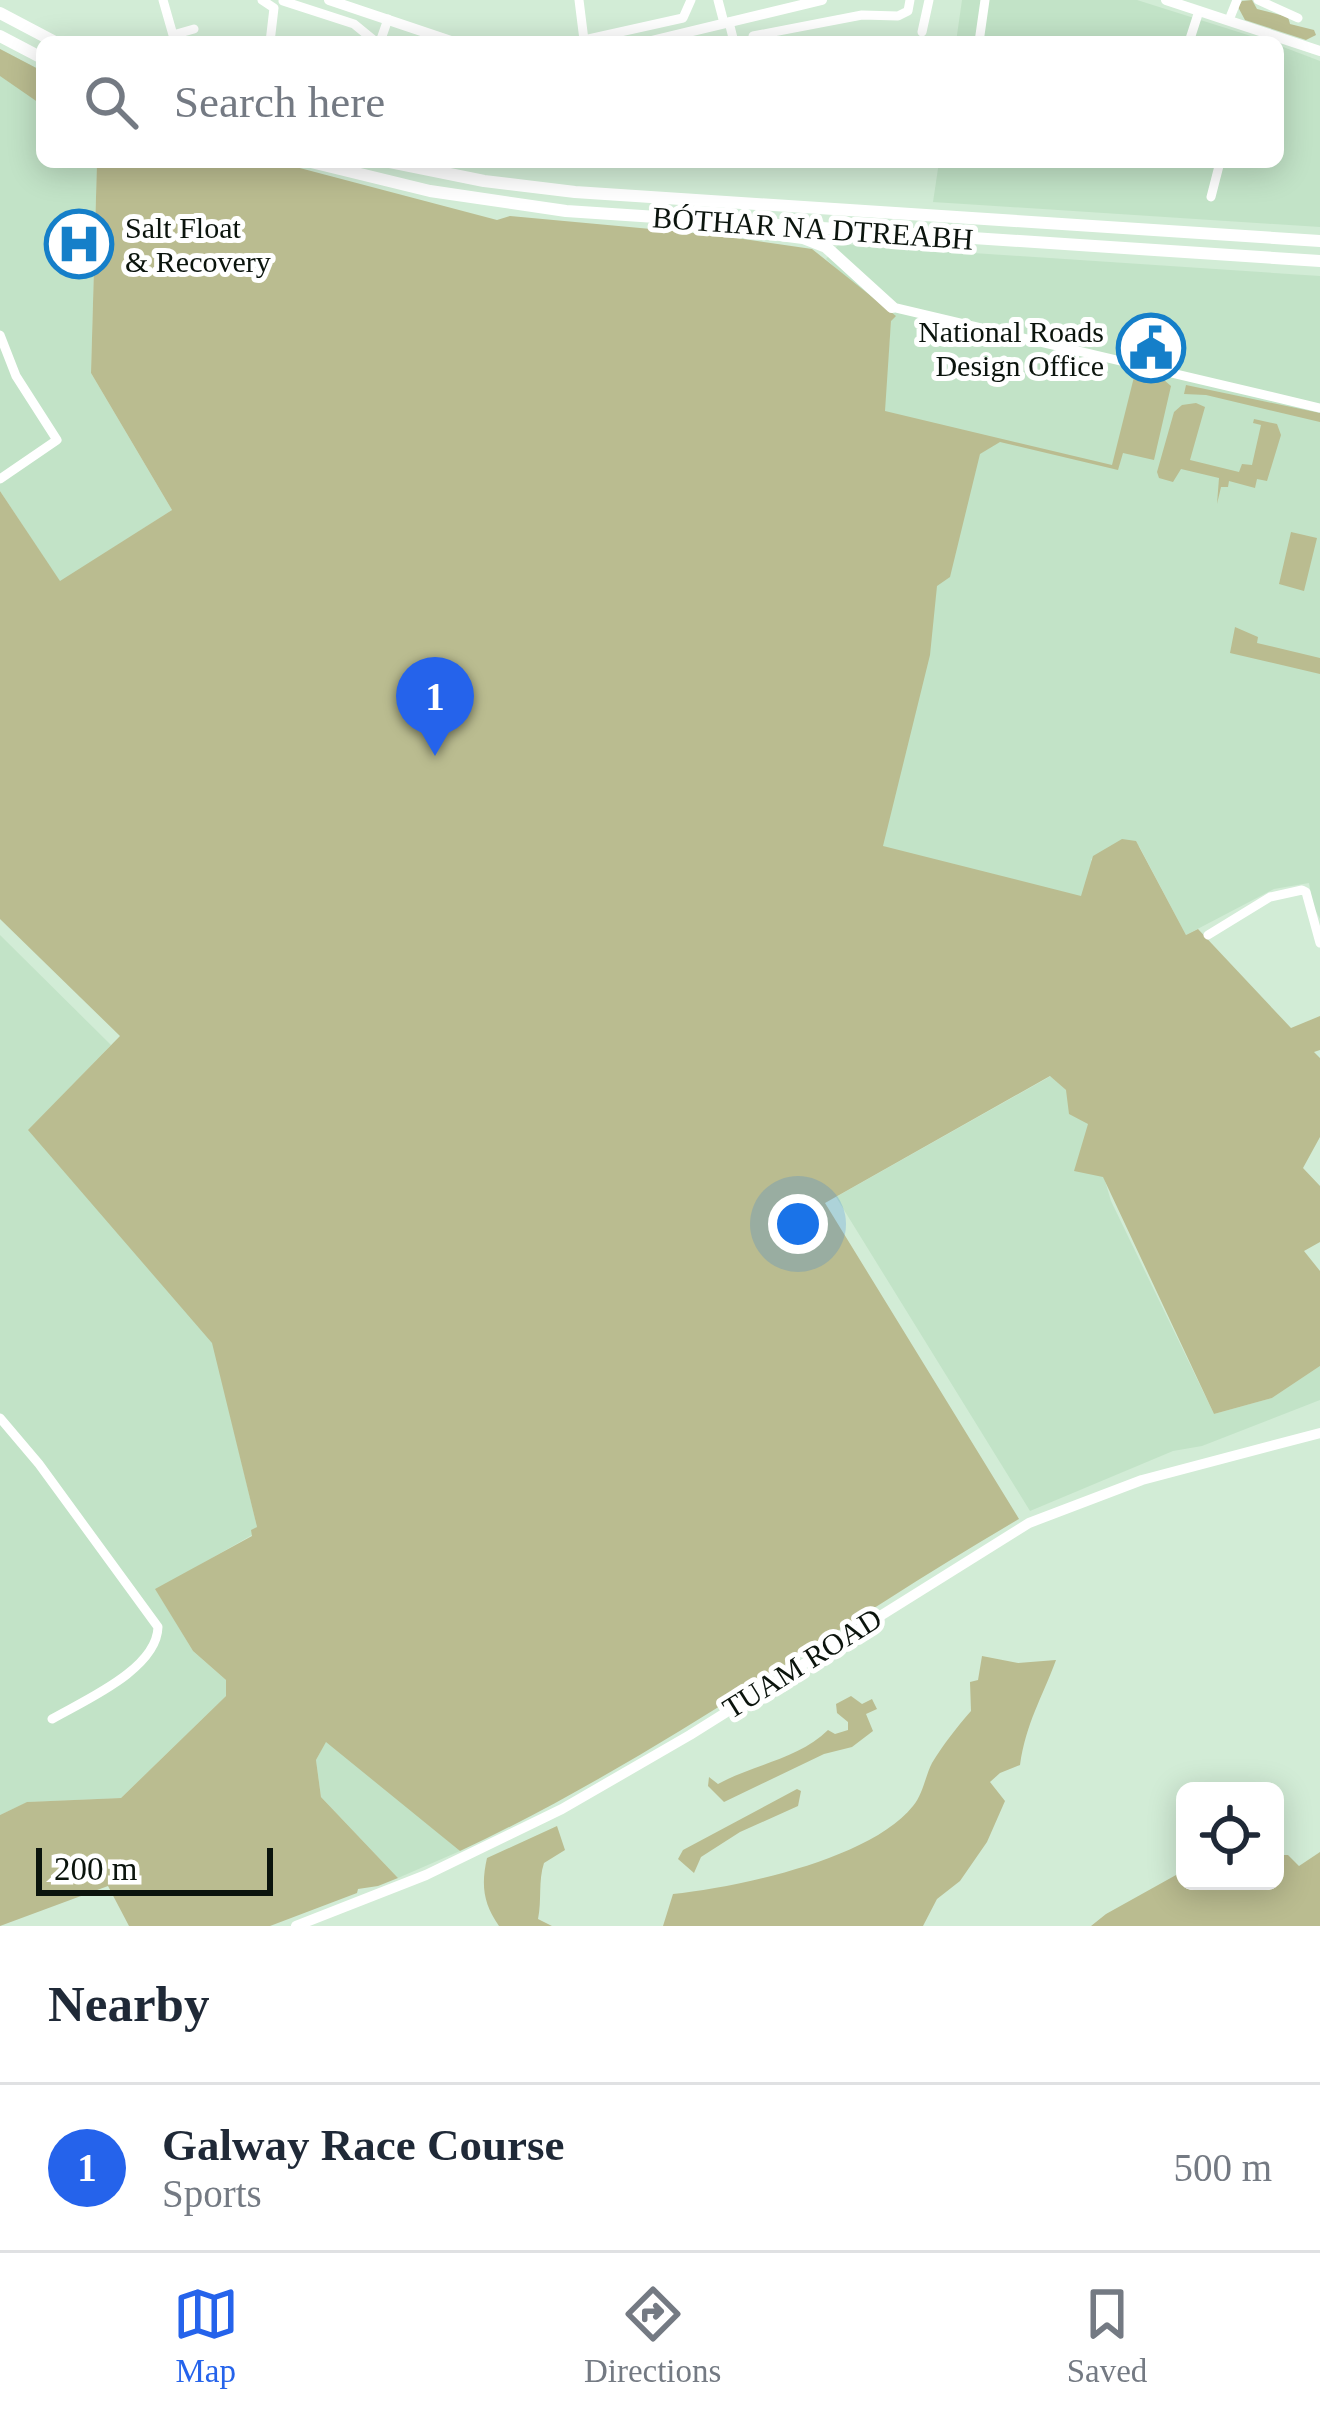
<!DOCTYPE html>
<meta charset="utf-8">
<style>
body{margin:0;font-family:Georgia,serif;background:#f6f6f7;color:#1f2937}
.controls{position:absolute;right:36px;bottom:36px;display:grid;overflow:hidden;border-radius:18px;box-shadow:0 6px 30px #0003}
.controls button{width:108px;height:108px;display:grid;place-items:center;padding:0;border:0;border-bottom:3px solid #e0e1e3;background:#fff;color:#1f2937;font:60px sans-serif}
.scale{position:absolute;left:36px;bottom:30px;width:237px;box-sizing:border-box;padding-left:12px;border:6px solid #0b140d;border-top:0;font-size:33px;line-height:42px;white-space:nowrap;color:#0b140d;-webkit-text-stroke:9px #fff;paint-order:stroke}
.you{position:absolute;left:798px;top:1224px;width:42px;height:42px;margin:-30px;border:9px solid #fff;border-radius:50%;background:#1a73e8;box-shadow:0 0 0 18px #1a73e833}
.badge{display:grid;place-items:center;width:78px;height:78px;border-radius:50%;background:#2563eb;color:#fff;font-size:39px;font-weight:700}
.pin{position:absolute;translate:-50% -99px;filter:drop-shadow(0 3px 6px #0008)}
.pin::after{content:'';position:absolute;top:63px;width:42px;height:36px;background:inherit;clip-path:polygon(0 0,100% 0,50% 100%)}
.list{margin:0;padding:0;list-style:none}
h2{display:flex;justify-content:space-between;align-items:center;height:156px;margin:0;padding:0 48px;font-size:51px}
h2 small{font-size:39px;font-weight:400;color:#747a83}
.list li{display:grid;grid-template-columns:78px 1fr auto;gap:36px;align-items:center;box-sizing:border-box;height:168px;padding:0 48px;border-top:3px solid #e0e1e3}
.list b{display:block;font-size:45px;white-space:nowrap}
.list p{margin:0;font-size:39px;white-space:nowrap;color:#747a83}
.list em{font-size:39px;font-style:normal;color:#747a83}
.icon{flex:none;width:66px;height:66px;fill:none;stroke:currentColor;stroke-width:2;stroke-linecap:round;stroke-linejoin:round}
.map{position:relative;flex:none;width:1320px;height:1926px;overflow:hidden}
.search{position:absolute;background:#fff;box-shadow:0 6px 30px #0003;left:36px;right:36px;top:36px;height:132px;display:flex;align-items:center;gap:30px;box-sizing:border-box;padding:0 42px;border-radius:18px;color:#747a83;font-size:45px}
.sheet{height:324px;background:#fff}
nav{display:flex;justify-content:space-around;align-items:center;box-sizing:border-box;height:168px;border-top:3px solid #e0e1e3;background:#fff;font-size:33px;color:#747a83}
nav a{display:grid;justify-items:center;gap:6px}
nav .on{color:#2563eb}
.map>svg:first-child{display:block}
.built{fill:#c2e3c7}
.green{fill:#babc90}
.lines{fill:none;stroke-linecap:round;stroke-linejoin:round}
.minor{stroke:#fff;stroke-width:9}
.major{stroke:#fff;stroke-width:10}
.highway{stroke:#fff;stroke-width:12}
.labels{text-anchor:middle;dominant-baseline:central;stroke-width:10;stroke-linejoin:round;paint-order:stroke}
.poi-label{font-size:30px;fill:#0b140d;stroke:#fff;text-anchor:start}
.street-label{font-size:30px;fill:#0b140d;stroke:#fff}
</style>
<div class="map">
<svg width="1320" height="1926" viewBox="0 0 1320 1926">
<rect width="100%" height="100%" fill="#d2ecd6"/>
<path class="built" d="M 962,0 L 1137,0 L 1270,42 L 956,42 Z
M 1278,45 L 1320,61 L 1320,227 L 933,202 L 939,162 L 1278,162 Z
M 0,49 L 42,71 L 42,162 L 97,162 L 91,373 L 172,510 L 60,582 L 0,491 Z
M 839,244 L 1320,276 L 1320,919 L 1313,906 L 1309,883 L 1274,889 L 1186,935 L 1139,846 L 1091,859 L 1115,907 L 838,982 L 891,320 L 826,259 Z
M 0,935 L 111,1045 L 29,1130 L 213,1343 L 257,1527 L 252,1535 L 156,1590 L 193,1651 L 226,1680 L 226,1696 L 121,1798 L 28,1802 L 0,1815 Z
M 1051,1076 L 1066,1090 L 1088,1123 L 1111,1201 L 1214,1414 L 1272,1398 L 1320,1366 L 1320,1400 L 1202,1446 L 1173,1451 L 1030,1511 L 836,1197 Z
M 326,1741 L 421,1818 L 460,1851 L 398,1878 L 321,1797 L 316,1760 Z"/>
<path class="green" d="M 1252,0 L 1257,9 L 1288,17 L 1290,24 L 1314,30 L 1316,35 L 1306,40 L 1245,20 L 1238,7 L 1242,1 Z
M 0,49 L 42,71 L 42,105 L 0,76 Z
M 97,162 L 277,162 L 497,220 L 510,216 L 716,235 L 812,249 L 896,316 L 891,321 L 885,411 L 1112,465 L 1135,373 L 1164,380 L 1171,386 L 1154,460 L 1123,453 L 1118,470 L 1000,442 L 980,454 L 950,577 L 937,586 L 930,655 L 883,846 L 1081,896 L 1093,856 L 1122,839 L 1136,841 L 1186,935 L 1198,929 L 1291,1028 L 1320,1016 L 1320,1050 L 1314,1052 L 1320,1058 L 1320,1137 L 1303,1168 L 1320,1186 L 1320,1242 L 1304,1251 L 1320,1271 L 1320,1366 L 1272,1398 L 1214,1414 L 1103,1177 L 1074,1171 L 1088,1124 L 1069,1114 L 1066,1090 L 1050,1076 L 825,1203 L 1019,1519 C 832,1628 657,1759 460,1851 L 326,1742 L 316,1760 L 321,1797 L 398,1878 L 378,1886 L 358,1889 L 357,1893 L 270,1926 L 129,1926 L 108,1886 L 0,1926 L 0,1815 L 27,1802 L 121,1798 L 226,1696 L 226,1680 L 193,1651 L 155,1589 L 252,1536 L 251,1530 L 257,1527 L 212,1343 L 28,1130 L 120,1036 L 0,919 L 0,491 L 60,581 L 172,510 L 91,373 Z
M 1186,385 L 1320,413 L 1320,422 L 1206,395 L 1184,394 Z
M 1196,403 L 1205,407 L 1190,460 L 1239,472 L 1242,464 L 1252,465 L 1261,425 L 1253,423 L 1254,419 L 1277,424 L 1281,435 L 1267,481 L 1257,479 L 1255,488 L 1229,481 L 1228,487 L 1221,487 L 1217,504 L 1219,478 L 1181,469 L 1173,482 L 1159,478 L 1157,472 L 1174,412 L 1182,405 Z
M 1291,532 L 1317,538 L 1304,591 L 1279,584 Z
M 1235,627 L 1258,637 L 1257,643 L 1320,658 L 1320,674 L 1230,653 Z
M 982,1656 L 1018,1663 L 1056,1660 C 1042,1698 1026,1723 1020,1765 L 1000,1773 L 990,1782 L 1005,1801 L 987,1842 L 960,1881 L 937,1899 L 923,1926 L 663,1926 L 673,1894 C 739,1887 871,1859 913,1806 C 923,1794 925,1777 932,1763 C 943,1745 957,1727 971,1711 L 970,1682 L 978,1680 Z
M 851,1696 L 862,1704 L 872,1699 L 877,1709 L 866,1714 L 873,1731 L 852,1747 L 824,1754 L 724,1802 L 708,1786 L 709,1777 L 718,1784 C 754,1764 799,1759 828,1730 L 835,1734 L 848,1730 L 848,1722 L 837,1713 L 836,1704 Z
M 797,1789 L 801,1791 L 798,1806 L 740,1832 L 701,1857 L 694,1873 L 678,1859 L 683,1850 Z
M 557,1826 L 565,1850 L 544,1863 C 538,1881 542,1900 538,1919 L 552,1926 L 499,1926 C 483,1903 481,1885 487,1858 Z
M 1320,1852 L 1320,1926 L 1091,1926 L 1106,1914 L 1185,1870 L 1185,1881 L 1275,1881 L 1275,1855 L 1288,1855 L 1299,1866 Z"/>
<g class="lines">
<path class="minor" d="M 163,0 L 175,42
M 262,0 L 274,8 L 270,42
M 579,0 L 584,40
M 718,0 L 724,23
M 1258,0 L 1298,18
M 283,1 L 354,24 L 376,42
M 1229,20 L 1237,0
M 729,22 L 734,42
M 922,32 L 929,0
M 173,35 L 194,29
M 753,36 L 862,15 L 898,16 L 908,11 L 910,0
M 380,42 L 388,19
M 549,42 L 584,40 L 683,18 L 691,0
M 979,42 L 985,0
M 1189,42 L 1199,11
M 1211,197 L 1220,162
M 892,307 L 1320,408
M 0,335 L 16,376 L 57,440 L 0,479
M 1208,935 L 1270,897 L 1302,890 L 1306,892 L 1320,943
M 0,1418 L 39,1464 L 158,1627 C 157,1669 85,1700 52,1719"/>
<path class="major" d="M 329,0 L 454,42
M 1166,0 L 1320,51
M 647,42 L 822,0
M 296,1926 L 426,1875 L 562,1809 L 690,1735 L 1029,1523 L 1142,1480 L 1320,1433"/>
<path class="highway" d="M 0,13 L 55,42
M 0,36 L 42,58
M 311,162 L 430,191 L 566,211 L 1320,261
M 390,162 L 484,181 L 575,192 L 1320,241
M 757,232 L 803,238 L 826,247 L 892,307"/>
</g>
<defs>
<symbol id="hospital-ring" viewBox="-11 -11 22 22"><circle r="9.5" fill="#fff" stroke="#157fc9" stroke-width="1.5"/><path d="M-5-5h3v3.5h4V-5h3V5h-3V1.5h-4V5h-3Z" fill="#157fc9"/></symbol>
<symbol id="civic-ring" viewBox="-11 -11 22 22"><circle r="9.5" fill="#fff" stroke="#157fc9" stroke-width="1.5"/><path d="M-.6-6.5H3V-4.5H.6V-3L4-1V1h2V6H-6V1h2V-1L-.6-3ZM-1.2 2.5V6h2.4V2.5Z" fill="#157fc9"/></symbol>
</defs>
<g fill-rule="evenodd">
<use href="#hospital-ring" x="41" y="206" width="76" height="76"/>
<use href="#civic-ring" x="1113" y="310" width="76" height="76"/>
</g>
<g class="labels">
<g class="poi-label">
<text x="125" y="227">Salt Float<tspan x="125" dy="34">&amp; Recovery</tspan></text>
<text x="1104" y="331" text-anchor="end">National Roads<tspan x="1104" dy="34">Design Office</tspan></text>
</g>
<g class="street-label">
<text transform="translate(813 228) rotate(4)">BÓTHAR NA DTREABH</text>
<text transform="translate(802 1663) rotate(-32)">TUAM ROAD</text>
</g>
</g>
</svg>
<div class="controls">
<button><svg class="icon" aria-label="locate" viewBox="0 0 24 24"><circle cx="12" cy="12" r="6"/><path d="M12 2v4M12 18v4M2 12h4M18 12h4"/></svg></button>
</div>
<div class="scale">200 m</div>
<div class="you"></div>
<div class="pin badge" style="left:435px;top:756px">1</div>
<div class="search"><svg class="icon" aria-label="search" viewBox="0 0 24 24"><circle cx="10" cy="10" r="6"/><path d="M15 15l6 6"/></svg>Search here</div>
</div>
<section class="sheet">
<h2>Nearby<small></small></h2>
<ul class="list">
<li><span class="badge">1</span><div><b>Galway Race Course</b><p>Sports</p></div><em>500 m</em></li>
</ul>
</section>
<nav>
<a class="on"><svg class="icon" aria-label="map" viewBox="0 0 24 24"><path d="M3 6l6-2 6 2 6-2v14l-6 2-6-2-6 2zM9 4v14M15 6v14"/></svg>Map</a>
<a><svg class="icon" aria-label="directions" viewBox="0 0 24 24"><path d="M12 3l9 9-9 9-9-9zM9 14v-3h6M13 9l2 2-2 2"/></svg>Directions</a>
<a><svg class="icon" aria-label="saved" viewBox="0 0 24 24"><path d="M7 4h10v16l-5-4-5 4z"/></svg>Saved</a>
</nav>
